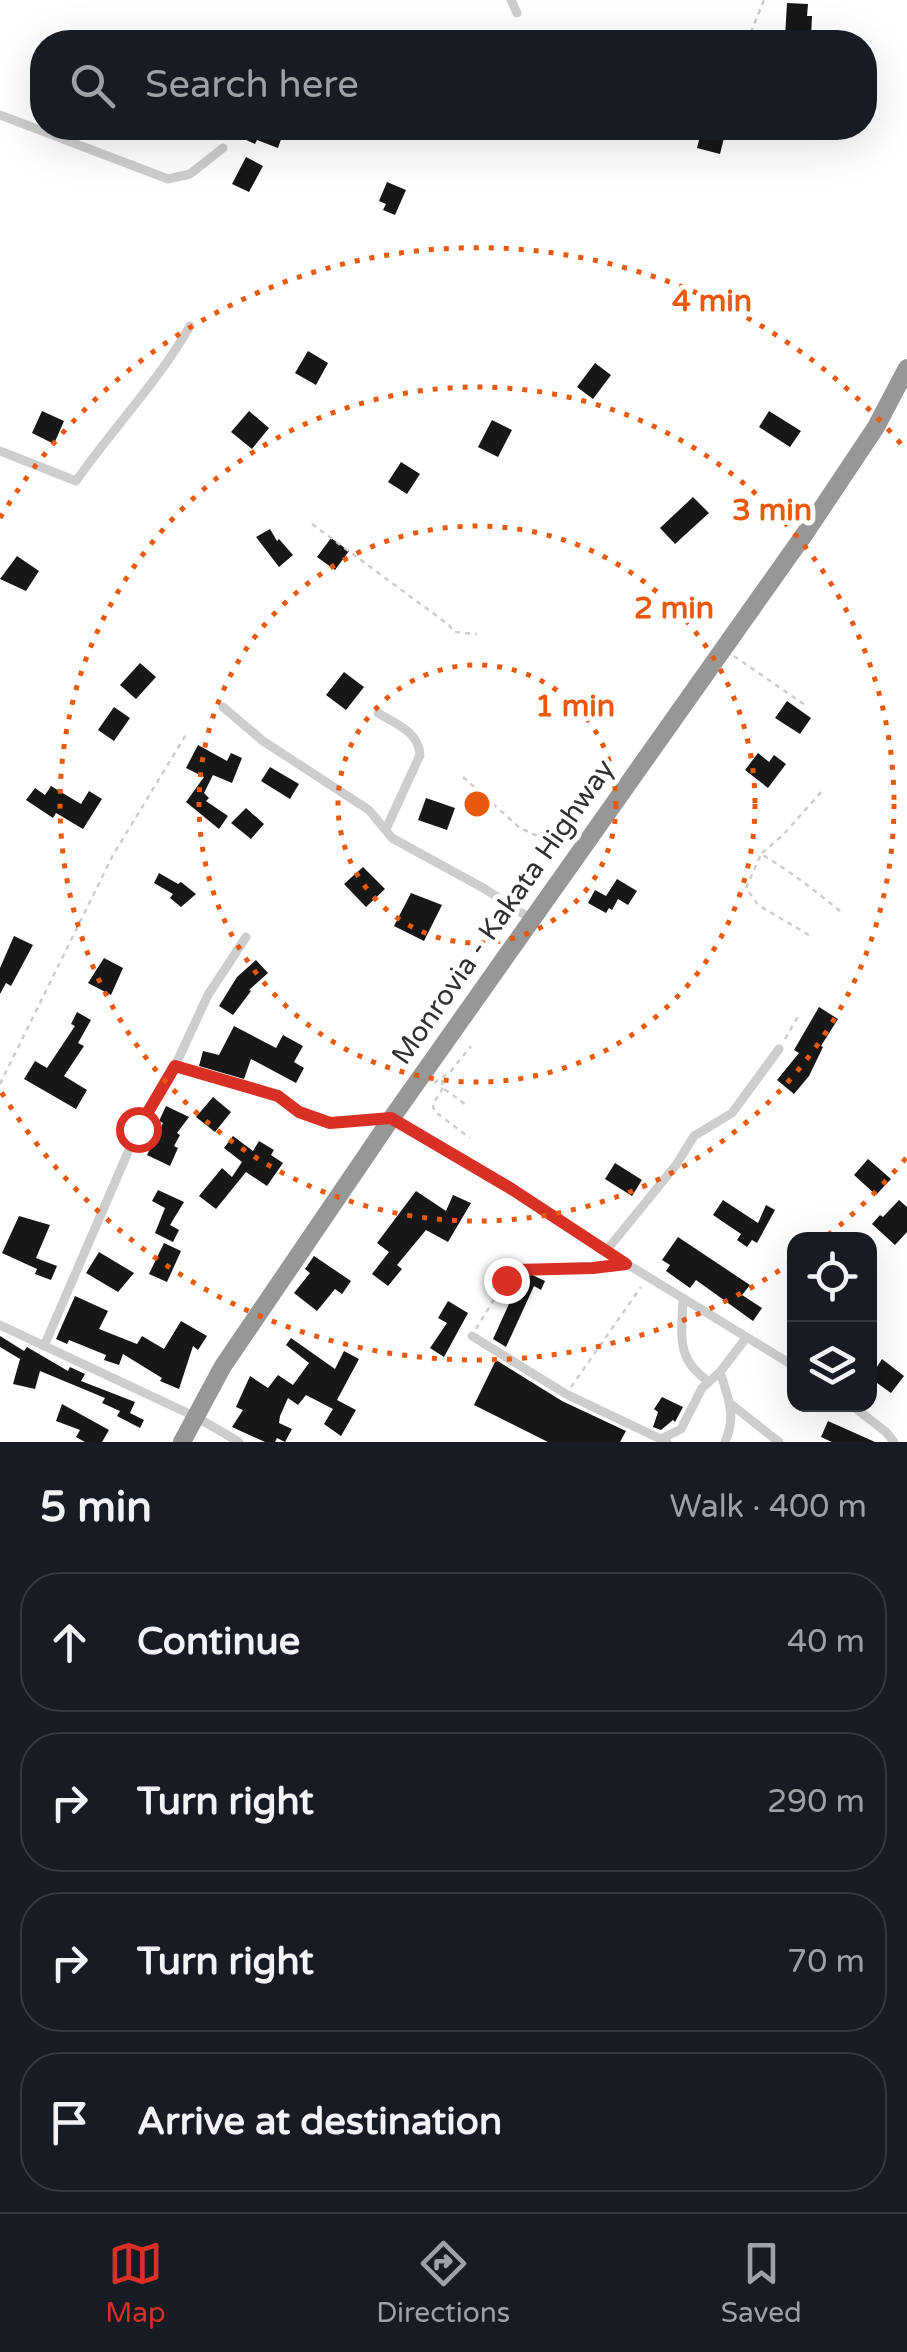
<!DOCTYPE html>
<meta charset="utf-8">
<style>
body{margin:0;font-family:"Varela Round",sans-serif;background:#242831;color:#f1f3f6}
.controls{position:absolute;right:30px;bottom:30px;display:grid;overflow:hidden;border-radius:20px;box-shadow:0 10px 40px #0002}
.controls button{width:90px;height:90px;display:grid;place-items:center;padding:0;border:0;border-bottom:2px solid #363941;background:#171b24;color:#f1f3f6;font:50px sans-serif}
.stop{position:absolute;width:30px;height:30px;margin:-22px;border:8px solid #d93025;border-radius:50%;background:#fff}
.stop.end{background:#d93025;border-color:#fff;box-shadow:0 2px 10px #0008}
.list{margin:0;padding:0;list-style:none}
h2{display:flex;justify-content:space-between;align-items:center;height:130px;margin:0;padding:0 40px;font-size:42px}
h2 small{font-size:32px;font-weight:400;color:#9ea1a6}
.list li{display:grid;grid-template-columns:65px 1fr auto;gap:30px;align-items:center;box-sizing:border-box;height:140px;margin:0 20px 20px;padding:0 20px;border:2px solid #363941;border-radius:40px}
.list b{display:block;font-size:38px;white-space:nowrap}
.list em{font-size:32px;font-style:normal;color:#9ea1a6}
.icon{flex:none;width:55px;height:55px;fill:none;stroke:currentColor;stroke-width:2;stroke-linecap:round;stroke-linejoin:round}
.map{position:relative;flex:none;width:907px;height:1442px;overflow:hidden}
.search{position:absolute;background:#171b24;box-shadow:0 10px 40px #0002;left:30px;right:30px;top:30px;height:110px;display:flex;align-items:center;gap:25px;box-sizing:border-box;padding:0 35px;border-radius:40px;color:#9ea1a6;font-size:38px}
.sheet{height:770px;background:#171b24}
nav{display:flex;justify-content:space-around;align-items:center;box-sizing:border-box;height:140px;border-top:2px solid #363941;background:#171b24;font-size:28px;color:#9ea1a6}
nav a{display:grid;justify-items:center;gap:5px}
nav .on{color:#d93025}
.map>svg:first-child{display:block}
.building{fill:#171717}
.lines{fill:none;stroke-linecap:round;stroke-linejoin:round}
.path{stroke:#cdcdcd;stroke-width:2.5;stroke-dasharray:5 5;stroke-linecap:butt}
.street{stroke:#cdcdcd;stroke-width:9}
.highway{stroke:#979797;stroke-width:18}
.route{stroke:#d93025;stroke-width:12}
.ring{fill:none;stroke:#e8590c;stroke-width:5;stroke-dasharray:5 10}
.labels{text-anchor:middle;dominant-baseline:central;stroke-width:10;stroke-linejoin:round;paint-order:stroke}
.street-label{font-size:28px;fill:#303030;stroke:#fff}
.centre{fill:#e8590c;stroke:#fff;stroke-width:5}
.ring-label{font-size:30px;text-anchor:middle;font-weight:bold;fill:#e8590c;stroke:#fff;stroke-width:10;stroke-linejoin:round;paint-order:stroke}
</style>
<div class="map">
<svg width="907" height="1442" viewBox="0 0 907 1442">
<rect width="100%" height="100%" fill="#fff"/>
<path class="building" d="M 787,3 L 808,4 L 807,16 L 812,16 L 811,38 L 785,37 Z
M 220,128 L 274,128 L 284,131 L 278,148 L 257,140 L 255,144 Z
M 702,128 L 726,130 L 720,154 L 697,148 Z
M 246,157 L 263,166 L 249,192 L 232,184 Z
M 387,182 L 406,190 L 395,215 L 383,210 L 386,204 L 379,201 Z
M 308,351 L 328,363 L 316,385 L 295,373 Z
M 595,363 L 611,375 L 593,399 L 577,387 Z
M 42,411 L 64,421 L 54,444 L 32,433 Z
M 249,411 L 269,428 L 252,449 L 231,432 Z
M 769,411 L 801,431 L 790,447 L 759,427 Z
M 492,420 L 512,430 L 498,457 L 478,447 Z
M 401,462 L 420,474 L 407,494 L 388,482 Z
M 693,497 L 709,513 L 675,544 L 660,528 Z
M 270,529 L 277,541 L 279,539 L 293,555 L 279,567 L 256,537 Z
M 331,538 L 349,551 L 335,570 L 317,557 Z
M 17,556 L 39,571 L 26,591 L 0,579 Z
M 140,663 L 156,677 L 136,699 L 120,685 Z
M 344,672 L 364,687 L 346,710 L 326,695 Z
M 787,701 L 811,718 L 800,734 L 775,718 Z
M 114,707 L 130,718 L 114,741 L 98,730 Z
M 198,745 L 227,761 L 231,753 L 242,758 L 232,783 L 213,775 L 204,793 L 209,798 L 206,801 L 228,816 L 219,829 L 186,802 L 204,777 L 186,768 Z
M 758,753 L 769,762 L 774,755 L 786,764 L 768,788 L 745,770 Z
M 270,767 L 299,784 L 290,799 L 261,781 Z
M 51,786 L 81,804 L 89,791 L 102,799 L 83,829 L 56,813 L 53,818 L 26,800 L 35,788 L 45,795 Z
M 426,798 L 455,808 L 447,830 L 418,820 Z
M 246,808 L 264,824 L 251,839 L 231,823 Z
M 363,867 L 385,889 L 366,907 L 344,884 Z
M 159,873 L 178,884 L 181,882 L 196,894 L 181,907 L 170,898 L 173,894 L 154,883 Z
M 617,879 L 637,891 L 628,905 L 618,899 L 612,910 L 609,908 L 606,913 L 588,903 L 595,890 L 606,896 Z
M 411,893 L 442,905 L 424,941 L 394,926 Z
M 14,936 L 33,945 L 11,986 L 6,983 L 0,994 L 0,968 Z
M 104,958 L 123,968 L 111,995 L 88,983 Z
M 256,960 L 268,973 L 249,990 L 251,991 L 233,1015 L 219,1006 L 237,977 Z
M 819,1007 L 838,1019 L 821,1046 L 823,1047 L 809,1076 L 794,1094 L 777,1080 L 799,1053 L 794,1050 Z
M 77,1012 L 91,1020 L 78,1043 L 84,1046 L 64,1076 L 87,1090 L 76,1109 L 24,1079 L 35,1061 L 47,1068 L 75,1026 L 71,1024 Z
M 234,1026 L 276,1048 L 283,1035 L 303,1046 L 294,1062 L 304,1068 L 296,1083 L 251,1059 L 244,1079 L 199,1066 L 203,1051 L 219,1055 Z
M 213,1097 L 231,1112 L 215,1132 L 196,1117 Z
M 166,1106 L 189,1117 L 177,1133 L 180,1135 L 174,1146 L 178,1148 L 170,1166 L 147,1155 L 163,1123 L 159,1121 Z
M 233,1136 L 253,1151 L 259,1141 L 274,1150 L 271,1155 L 283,1163 L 267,1186 L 246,1172 L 216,1209 L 199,1196 L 222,1168 L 232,1177 L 242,1162 L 224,1148 Z
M 868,1159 L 891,1179 L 876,1195 L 854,1175 Z
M 615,1163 L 642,1180 L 632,1196 L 605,1179 Z
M 158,1190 L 184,1202 L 170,1225 L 179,1230 L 173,1242 L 155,1233 L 165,1208 L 152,1201 Z
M 416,1191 L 446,1211 L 453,1195 L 471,1203 L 448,1242 L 426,1230 L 397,1265 L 402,1269 L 388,1286 L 372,1274 L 389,1252 L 377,1243 Z
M 723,1200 L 758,1223 L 766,1205 L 775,1210 L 757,1243 L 752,1240 L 747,1247 L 737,1240 L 741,1234 L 713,1215 Z
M 899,1200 L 907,1207 L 907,1232 L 895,1245 L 872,1224 L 880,1215 L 883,1217 Z
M 19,1216 L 50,1225 L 36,1258 L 57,1266 L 51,1280 L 35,1274 L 37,1269 L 2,1253 Z
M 678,1237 L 750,1285 L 742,1295 L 762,1308 L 753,1321 L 696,1280 L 690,1288 L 666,1271 L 670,1265 L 662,1260 Z
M 164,1243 L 181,1251 L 167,1282 L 149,1274 Z
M 99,1252 L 134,1273 L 118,1292 L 86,1273 Z
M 314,1256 L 351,1281 L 342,1294 L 335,1289 L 317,1311 L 294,1293 L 310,1273 L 305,1269 Z
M 524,1271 L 545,1281 L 541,1290 L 534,1286 L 506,1347 L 493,1339 Z
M 75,1296 L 108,1311 L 99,1329 L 137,1344 L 142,1336 L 164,1349 L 181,1321 L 207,1336 L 198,1350 L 193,1346 L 179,1389 L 160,1381 L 162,1378 L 123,1354 L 119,1365 L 104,1360 L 106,1355 L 69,1340 L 67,1344 L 56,1339 Z
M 448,1301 L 468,1313 L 444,1357 L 430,1348 L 447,1323 L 438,1318 Z
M 0,1336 L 24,1351 L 27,1347 L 68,1371 L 70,1367 L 85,1374 L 81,1381 L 135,1402 L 130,1413 L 144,1420 L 140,1428 L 117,1416 L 120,1411 L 102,1403 L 105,1398 L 40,1371 L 35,1389 L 13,1384 L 20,1359 L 0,1347 Z
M 291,1338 L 335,1369 L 344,1351 L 359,1359 L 337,1400 L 356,1410 L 341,1436 L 324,1424 L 333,1409 L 306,1395 L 298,1405 L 288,1398 L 280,1416 L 279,1423 L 292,1429 L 285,1442 L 277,1438 L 275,1442 L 265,1442 L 232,1427 L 243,1410 L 236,1407 L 250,1376 L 268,1388 L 278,1375 L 293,1385 L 309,1363 L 286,1345 Z
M 882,1359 L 904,1376 L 891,1393 L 870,1378 Z
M 496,1360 L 562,1401 L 626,1431 L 620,1442 L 548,1442 L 474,1405 Z
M 662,1397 L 683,1407 L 675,1422 L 673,1420 L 661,1430 L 653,1427 L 658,1412 L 654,1409 Z
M 62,1404 L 109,1430 L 102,1442 L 85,1442 L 76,1437 L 80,1430 L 56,1421 Z
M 828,1421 L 875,1442 L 832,1442 L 821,1437 Z"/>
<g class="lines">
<path class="path" d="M 747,42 L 764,0
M 312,524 L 449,625 L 454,632 L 477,634
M 734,656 L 805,705
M 463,777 L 520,828 L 551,842 L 560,850
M 762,853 L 783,835 L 822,791
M 809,935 L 758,905 L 746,888 L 761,854 C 790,871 814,890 840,911
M 785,1039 L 800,1013
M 186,1069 L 277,1096 L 299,1112 L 330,1123 L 372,1119
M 442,1080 L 443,1088 L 466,1105
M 434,1083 L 451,1071 L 471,1046
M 0,1084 L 113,855 L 187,733
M 443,1088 L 433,1104 L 434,1111 L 470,1138
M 476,1329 L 506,1280 L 517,1269 L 610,1267
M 571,1387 L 641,1287"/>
<path class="street" d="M 511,0 L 517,13
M 0,115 L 168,179 L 190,174 L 223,148
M 0,451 L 76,481 C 113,428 158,382 190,326
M 223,707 L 263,741 L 369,810 L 392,838 L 485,889 L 531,919
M 378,713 C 396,724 419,732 420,755 L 386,829
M 391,1119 L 510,1188 L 627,1264 L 794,1366
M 606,1251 L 676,1165 L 694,1136 L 732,1113 L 779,1049
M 683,1299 C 682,1337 675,1358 709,1382
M 0,1325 L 196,1417 L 239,1442
M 472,1336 L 566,1394 L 667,1442
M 44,1346 L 138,1129 L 175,1066 L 208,995 L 246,937
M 850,1404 L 886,1432 L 894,1442
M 732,1405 L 779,1442
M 661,1439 L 681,1429 L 702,1388 L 720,1372
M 725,1442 C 737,1415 728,1398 720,1372 L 746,1338"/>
<path class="highway" d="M 182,1442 L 223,1366 L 391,1119 L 806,532 L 876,427 L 907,368"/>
</g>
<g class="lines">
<path class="route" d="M 138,1129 L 175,1066 L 278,1096 L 299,1112 L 330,1123 L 391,1118 L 510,1188 L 626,1264 L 593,1268 L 516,1270 L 506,1280"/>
</g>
<g class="ring">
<circle cx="477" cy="804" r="139"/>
<circle cx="477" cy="804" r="278"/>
<circle cx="477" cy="804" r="417"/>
<path d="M906 1158A556 556 0 0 1 823 1239M792 1262A556 556 0 0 1 0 1090M0 518A556 556 0 0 1 906 450"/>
</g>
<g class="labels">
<g class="street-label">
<text transform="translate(503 912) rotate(-55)">Monrovia - Kakata Highway</text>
</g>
</g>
<circle cx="477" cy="804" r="15" class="centre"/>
<g class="ring-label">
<text x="712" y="311">4 min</text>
<text x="772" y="520">3 min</text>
<text x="674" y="618">2 min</text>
<text x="575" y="716">1 min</text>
</g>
</svg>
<div class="controls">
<button><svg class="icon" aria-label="locate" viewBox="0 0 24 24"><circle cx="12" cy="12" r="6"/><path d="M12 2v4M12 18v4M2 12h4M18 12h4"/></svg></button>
<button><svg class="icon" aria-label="layers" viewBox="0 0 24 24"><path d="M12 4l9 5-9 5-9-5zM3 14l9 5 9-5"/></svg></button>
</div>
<div class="stop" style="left:138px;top:1129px"></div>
<div class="stop end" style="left:506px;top:1280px"></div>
<div class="search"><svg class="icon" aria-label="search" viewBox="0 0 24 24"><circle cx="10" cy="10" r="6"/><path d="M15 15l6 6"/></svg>Search here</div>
</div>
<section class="sheet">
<h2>5 min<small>Walk · 400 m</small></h2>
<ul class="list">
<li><svg class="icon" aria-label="ahead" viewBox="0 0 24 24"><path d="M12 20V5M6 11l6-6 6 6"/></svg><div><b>Continue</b></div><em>40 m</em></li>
<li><svg class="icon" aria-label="right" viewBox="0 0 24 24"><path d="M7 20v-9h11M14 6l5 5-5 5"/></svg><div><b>Turn right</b></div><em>290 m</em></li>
<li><svg class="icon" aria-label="right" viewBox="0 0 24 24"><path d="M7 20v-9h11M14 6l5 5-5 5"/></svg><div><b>Turn right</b></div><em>70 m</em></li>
<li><svg class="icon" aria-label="arrive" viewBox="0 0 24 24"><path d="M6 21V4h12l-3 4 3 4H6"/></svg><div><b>Arrive at destination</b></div></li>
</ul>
</section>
<nav>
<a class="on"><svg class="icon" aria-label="map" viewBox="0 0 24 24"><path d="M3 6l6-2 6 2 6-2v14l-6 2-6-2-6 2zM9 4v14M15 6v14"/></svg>Map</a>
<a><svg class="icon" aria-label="directions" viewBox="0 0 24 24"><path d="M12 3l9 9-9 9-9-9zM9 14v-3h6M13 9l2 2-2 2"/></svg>Directions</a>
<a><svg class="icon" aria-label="saved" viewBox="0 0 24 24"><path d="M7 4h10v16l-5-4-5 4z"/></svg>Saved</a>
</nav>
